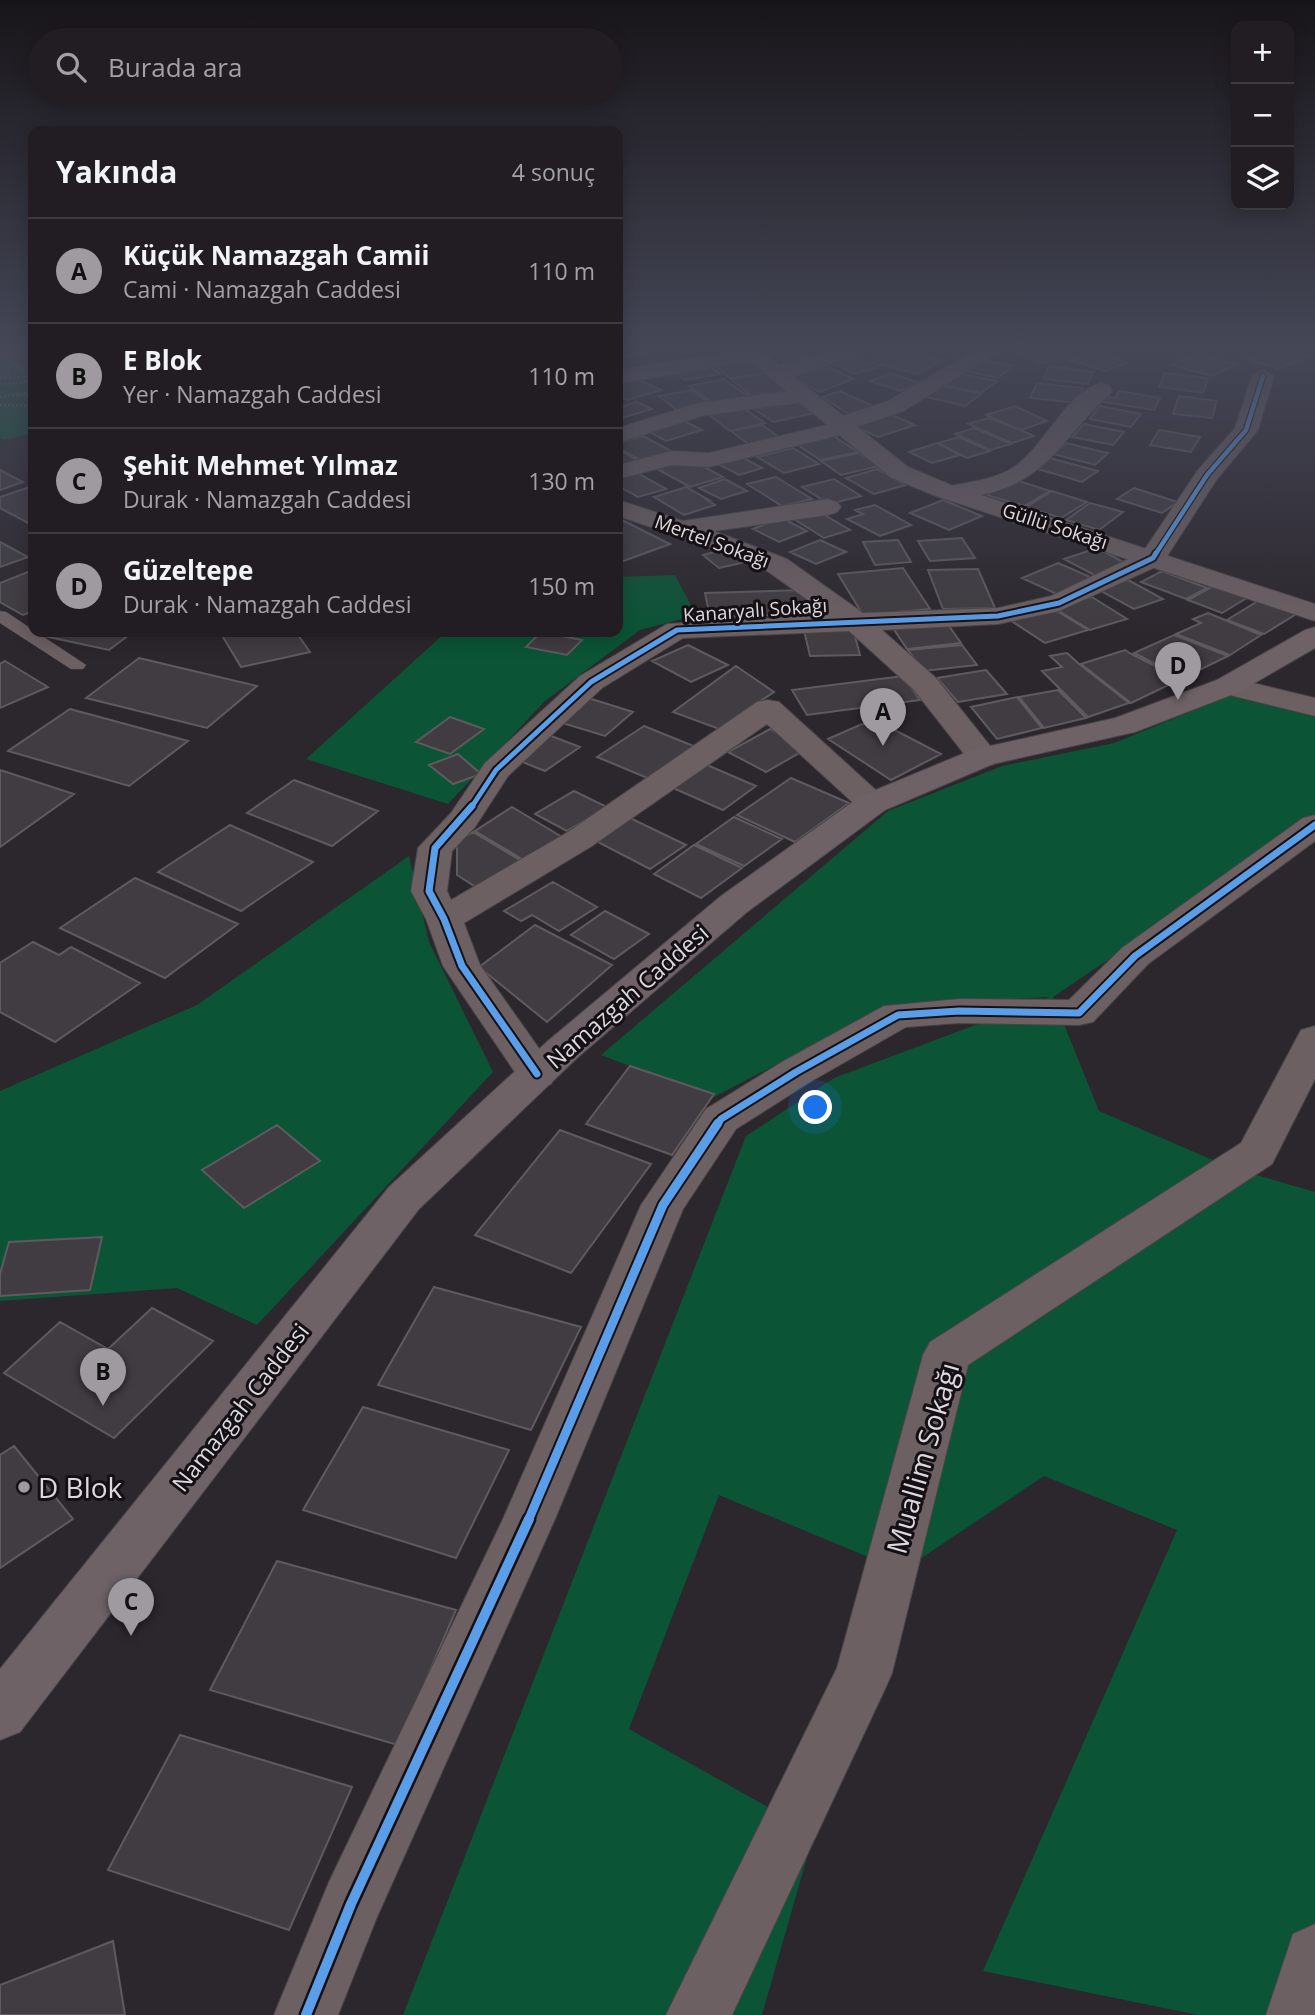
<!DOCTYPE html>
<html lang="tr">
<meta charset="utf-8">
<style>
body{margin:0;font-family:"Open Sans",sans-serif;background:#29262a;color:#f1f3f6}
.controls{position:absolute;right:21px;top:21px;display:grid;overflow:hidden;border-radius:14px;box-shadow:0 4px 18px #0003}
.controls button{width:63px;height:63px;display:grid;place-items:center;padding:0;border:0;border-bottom:2px solid #3e3b40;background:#211d22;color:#f1f3f6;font:35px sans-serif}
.you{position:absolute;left:816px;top:1108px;width:24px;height:24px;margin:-18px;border:5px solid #fff;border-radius:50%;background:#1a73e8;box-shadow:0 0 0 10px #1a73e833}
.badge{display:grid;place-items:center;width:46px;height:46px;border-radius:50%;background:#9f99a0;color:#111;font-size:23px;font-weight:700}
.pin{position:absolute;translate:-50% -58px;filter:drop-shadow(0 2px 4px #0008)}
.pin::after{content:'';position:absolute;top:37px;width:24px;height:21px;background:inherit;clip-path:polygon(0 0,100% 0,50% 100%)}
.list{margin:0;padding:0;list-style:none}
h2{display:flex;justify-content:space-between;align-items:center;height:91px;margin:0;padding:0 28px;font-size:30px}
h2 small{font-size:23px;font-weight:400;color:#a2a2a5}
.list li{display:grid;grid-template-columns:46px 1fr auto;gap:21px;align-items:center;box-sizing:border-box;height:105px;padding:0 28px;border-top:2px solid #3e3b40}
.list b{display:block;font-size:26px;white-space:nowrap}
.list p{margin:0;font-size:23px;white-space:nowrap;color:#a2a2a5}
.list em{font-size:23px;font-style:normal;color:#a2a2a5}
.icon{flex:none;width:38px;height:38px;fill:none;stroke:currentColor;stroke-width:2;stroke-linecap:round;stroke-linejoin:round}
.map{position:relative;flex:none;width:1315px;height:2015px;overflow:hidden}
.search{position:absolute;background:#211d22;box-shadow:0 4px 18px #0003;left:28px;top:28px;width:595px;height:77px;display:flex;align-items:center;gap:18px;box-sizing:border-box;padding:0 24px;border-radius:38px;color:#a2a2a5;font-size:26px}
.panel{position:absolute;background:#211d22;box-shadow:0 4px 18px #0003;left:28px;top:126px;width:595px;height:511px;border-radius:14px}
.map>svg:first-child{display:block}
.green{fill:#0b5436}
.building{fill:#403c41;stroke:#5e5a5e;stroke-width:2}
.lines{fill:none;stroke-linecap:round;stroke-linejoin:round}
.service-casing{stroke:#474448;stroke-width:1}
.minor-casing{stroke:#474448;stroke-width:2}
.tertiary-casing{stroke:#474448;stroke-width:2}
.secondary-casing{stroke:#474448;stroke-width:2}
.path{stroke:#655d60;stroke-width:2.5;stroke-dasharray:2 2;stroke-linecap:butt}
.service{fill:#6c6063;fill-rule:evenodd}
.minor{fill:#6c6063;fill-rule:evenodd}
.tertiary{fill:#6c6063;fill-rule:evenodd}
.secondary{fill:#6e6266;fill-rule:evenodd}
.cycleway-far4-casing{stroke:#141014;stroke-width:7}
.cycleway-far3-casing{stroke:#141014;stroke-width:9}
.cycleway-far2-casing{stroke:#141014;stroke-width:11}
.cycleway-far1-casing{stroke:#141014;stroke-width:13}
.cycleway-casing{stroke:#141014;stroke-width:15}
.cycleway-far4{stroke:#5a9eea;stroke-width:4.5}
.cycleway-far3{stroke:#5a9eea;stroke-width:5}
.cycleway-far2{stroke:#5a9eea;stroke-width:7}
.cycleway-far1{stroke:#5a9eea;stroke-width:9}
.cycleway{stroke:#5a9eea;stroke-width:10}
.poi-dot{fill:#9f99a0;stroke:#141014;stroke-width:2.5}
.labels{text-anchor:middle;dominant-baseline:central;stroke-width:6;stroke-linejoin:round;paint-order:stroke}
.far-street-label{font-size:19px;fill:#ddd7de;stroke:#141014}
.street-label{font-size:23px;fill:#ddd7de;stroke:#141014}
.near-street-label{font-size:28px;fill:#ddd7de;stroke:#141014}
.near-poi-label{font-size:28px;fill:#ddd7de;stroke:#141014;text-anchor:start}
</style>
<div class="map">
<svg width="1315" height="2015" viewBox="0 0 1315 2015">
<rect width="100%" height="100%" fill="#2c272d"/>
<path class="green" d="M 0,351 L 33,351 L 33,433 L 4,440 L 0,438 Z
M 675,575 L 696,615 L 640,630 L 545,701 L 448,804 L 306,759 L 446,632 L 618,632 L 618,577 Z
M 1229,696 L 1315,717 L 1315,820 L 1053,997 L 1099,1111 L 1229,1167 L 1315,1192 L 1315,2015 L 1198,2015 L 983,1971 L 1177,1530 L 1044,1476 L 902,1571 L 719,1495 L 629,1729 L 814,1833 L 762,2015 L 403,2015 L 746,1136 L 834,1078 L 1050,997 L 890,1005 L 712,1098 L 601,1055 L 888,811 L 1002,766 L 1114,743 Z
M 409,856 L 429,942 L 493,1072 L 257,1325 L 177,1288 L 0,1301 L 0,1091 L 197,1005 Z"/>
<path class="building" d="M 618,351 L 638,351 L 642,354 L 618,358 Z
M 766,351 L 805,351 L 816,356 L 789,363 Z
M 893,351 L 904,351 L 942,360 L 918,374 L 872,363 Z
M 1012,351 L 1055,351 L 1068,355 L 1044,363 Z
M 1091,351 L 1127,363 L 1105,371 L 1070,360 Z
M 1269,351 L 1294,351 L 1310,355 L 1279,369 L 1248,359 Z
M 1197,353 L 1237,364 L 1212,376 L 1172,365 Z
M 852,356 L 876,368 L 854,374 L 830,362 Z
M 748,357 L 768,373 L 730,378 L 711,362 Z
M 982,360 L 1013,366 L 998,378 L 966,371 Z
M 704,362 L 720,374 L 685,380 L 669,367 Z
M 824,365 L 854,379 L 819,392 L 792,376 Z
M 1049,366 L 1093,372 L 1088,384 L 1044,379 Z
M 769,373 L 791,391 L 751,396 L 731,379 Z
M 890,373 L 920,383 L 900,391 L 870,381 Z
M 958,373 L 997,381 L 981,393 L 942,385 Z
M 1165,373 L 1208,378 L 1203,393 L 1159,387 Z
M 633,377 L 661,390 L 627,400 L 618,395 L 618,381 Z
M 724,379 L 749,397 L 713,403 L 689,386 Z
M 1037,383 L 1083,388 L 1077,403 L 1030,398 Z
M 941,385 L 981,394 L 965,406 L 926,397 Z
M 692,390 L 711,404 L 677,410 L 659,396 Z
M 840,391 L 875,407 L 852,416 L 822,397 Z
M 1119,391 L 1160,398 L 1154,410 L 1103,402 L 1106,397 L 1115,398 Z
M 1179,396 L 1217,401 L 1212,418 L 1173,414 Z
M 791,399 L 814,413 L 774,422 L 752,408 Z
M 637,402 L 652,409 L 622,418 L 618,416 L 618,407 Z
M 1015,406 L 1047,421 L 1021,430 L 986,415 Z
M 1100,406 L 1141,414 L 1131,427 L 1090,419 Z
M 743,408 L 765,423 L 730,431 L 708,414 Z
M 890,414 L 915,425 L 878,437 L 854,426 Z
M 989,418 L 1018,429 L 1034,436 L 1012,443 L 968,424 Z
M 682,420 L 702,430 L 666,441 L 646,430 Z
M 1084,424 L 1124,432 L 1113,445 L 1072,437 Z
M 762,425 L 782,439 L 751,446 L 731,431 Z
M 974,428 L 1011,444 L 990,450 L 955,434 Z
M 1159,430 L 1200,437 L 1191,452 L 1150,445 Z
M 832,435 L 858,452 L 820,460 L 795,443 Z
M 643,436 L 671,451 L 640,460 L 618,448 L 618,443 Z
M 959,437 L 990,451 L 967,458 L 938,443 Z
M 937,443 L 960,455 L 932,463 L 909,452 Z
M 1066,443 L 1108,453 L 1095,465 L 1053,454 Z
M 793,448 L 819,464 L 784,473 L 757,457 Z
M 618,449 L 638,461 L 618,467 Z
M 859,453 L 879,466 L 841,475 L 821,461 Z
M 742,457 L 762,468 L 739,475 L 718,464 Z
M 1050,458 L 1098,471 L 1082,482 L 1034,468 Z
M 690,459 L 723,477 L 690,487 L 657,469 Z
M 877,469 L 906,485 L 874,494 L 846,478 Z
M 0,470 L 23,482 L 0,490 Z
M 634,471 L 666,489 L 638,497 L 618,486 L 618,476 Z
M 776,477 L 812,499 L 782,506 L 747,484 Z
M 725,479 L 747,491 L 721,499 L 699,488 Z
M 834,479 L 861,496 L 829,504 L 802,487 Z
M 1013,479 L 1050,491 L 1024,506 L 987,495 Z
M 33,486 L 33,521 L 28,523 L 0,508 L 0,497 Z
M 686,487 L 709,500 L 707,500 L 715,505 L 684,515 L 654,497 Z
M 1134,488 L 1178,502 L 1162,513 L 1117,499 Z
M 1052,491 L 1087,502 L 1061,518 L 1026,507 Z
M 943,500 L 982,516 L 949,530 L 910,513 Z
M 1090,503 L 1123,512 L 1099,530 L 1066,520 Z
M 875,505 L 911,525 L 880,536 L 847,519 L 863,514 L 855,510 Z
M 816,510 L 850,530 L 824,538 L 791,517 Z
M 782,518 L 807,531 L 779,542 L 753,529 Z
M 622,520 L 670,544 L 618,563 L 618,521 Z
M 962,538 L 975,558 L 930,561 L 918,541 Z
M 820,540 L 846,552 L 816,564 L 790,552 Z
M 898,540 L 911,562 L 875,565 L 863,542 Z
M 0,542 L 28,557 L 0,567 Z
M 733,547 L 750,561 L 719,568 L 703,555 Z
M 1097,548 L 1129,565 L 1096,576 L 1064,559 Z
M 1058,563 L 1097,580 L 1061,596 L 1022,578 Z
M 903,568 L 930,609 L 863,615 L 838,574 Z
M 978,569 L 995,608 L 943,609 L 928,570 Z
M 33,570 L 33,611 L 23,615 L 0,602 L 0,583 Z
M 1162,571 L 1207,588 L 1186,599 L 1141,582 Z
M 1128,580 L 1163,599 L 1134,609 L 1099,590 Z
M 1217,584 L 1250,596 L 1222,613 L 1188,600 Z
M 807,590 L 814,614 L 710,617 L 705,593 Z
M 1092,597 L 1127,619 L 1090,630 L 1054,608 Z
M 1261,599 L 1298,613 L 1264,634 L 1227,620 Z
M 1052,608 L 1088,630 L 1045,643 L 1010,620 Z
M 1208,613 L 1225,620 L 1261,635 L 1230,655 L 1176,634 L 1201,623 L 1193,619 Z
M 944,619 L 961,643 L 907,649 L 891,625 Z
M 852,625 L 860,655 L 810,656 L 803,626 Z
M 44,632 L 133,632 L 109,650 L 39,635 Z
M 220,632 L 296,632 L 310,652 L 241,667 Z
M 541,632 L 542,632 L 582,640 L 567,655 L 526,647 Z
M 1174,635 L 1228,656 L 1183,678 L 1134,653 Z
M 688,645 L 728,665 L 691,682 L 652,661 Z
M 962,645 L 977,665 L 923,671 L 908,650 Z
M 1125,650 L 1131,654 L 1181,679 L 1131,703 L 1081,664 Z
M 1067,653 L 1079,664 L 1129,703 L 1088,717 L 1042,671 L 1062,667 L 1050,656 Z
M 139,658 L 257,686 L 207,728 L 86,698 Z
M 5,661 L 48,687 L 0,708 L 0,664 Z
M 736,666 L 774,692 L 719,729 L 673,712 Z
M 986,670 L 1007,694 L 958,702 L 937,678 Z
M 903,676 L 920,700 L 807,715 L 792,690 Z
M 1058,690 L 1086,718 L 1044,728 L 1019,697 Z
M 585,697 L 633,712 L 605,736 L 556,721 Z
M 1017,697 L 1042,728 L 997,739 L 971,707 Z
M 70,709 L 188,741 L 129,786 L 8,751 Z
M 450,717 L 484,729 L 450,754 L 416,742 Z
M 862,724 L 889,727 L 941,754 L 891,780 L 828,739 Z
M 644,726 L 696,747 L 650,779 L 597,757 Z
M 770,729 L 808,748 L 766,772 L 728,752 Z
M 546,734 L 580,747 L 545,771 L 520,761 Z
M 458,754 L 481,774 L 453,784 L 429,765 Z
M 707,765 L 756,786 L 723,810 L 673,788 Z
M 0,770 L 74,794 L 0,847 Z
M 791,778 L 849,803 L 795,842 L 737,815 Z
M 294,780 L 378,811 L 332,846 L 247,813 Z
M 574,791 L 607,807 L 567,831 L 535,814 Z
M 512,807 L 567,840 L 527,862 L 475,831 Z
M 734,817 L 782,839 L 744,866 L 696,844 Z
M 630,818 L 686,845 L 650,869 L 594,840 Z
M 230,825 L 313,862 L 241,911 L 158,872 Z
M 473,832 L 525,863 L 479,889 L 457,875 L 457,842 Z
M 694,845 L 742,868 L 701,898 L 654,874 Z
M 135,878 L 238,924 L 165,978 L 60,928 Z
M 553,882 L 597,907 L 559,931 L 532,915 L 521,921 L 504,911 Z
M 605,911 L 649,934 L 614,959 L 571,935 Z
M 535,925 L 612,965 L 547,1022 L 479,967 Z
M 33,942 L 59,955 L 71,947 L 140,983 L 55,1042 L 0,1012 L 0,963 Z
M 630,1066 L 714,1094 L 672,1155 L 586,1124 Z
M 277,1125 L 320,1161 L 244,1208 L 202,1170 Z
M 560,1130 L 651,1164 L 571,1273 L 475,1235 Z
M 102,1237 L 90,1290 L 0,1296 L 0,1274 L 9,1242 Z
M 434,1287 L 581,1327 L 531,1430 L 378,1385 Z
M 152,1308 L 213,1341 L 114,1438 L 4,1373 L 60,1322 L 108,1349 Z
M 363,1407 L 509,1450 L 456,1558 L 303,1510 Z
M 14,1446 L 73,1519 L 0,1568 L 0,1455 Z
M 277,1561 L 456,1610 L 398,1745 L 210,1690 Z
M 180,1735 L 352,1787 L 289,1930 L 108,1870 Z
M 113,1941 L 125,2015 L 0,2015 L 0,1985 Z"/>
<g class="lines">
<defs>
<path id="service" d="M 0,611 L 6,612 L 86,665 L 83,669 L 71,669 L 0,623 Z"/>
<path id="minor" d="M 735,351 L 761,351 L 764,354 L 753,360 L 618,384 L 618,370 Z
M 825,351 L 855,351 L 852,356 C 834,362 777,389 764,371 L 767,366 L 791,363 Z
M 973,351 L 999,351 L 904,411 L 856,427 L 853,432 L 709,467 L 672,465 L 618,479 L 618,465 L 672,451 L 709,453 L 830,424 L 833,419 L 888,401 Z
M 1263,369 L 1274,376 L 1258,430 L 1217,479 L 1162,564 L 1059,611 L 998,624 L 882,630 L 936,678 L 999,757 L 994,764 L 983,767 L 972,764 L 914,690 L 849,631 L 683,638 L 602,688 L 508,776 L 475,827 L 452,851 L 447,891 L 451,900 L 568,832 L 757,702 L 768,700 L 779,702 L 890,803 L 885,810 L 873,813 L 861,810 L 767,724 L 592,846 L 464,923 L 480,965 L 557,1074 L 551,1084 L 537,1088 L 523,1084 L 443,966 L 426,919 L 411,891 L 418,848 L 451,813 L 485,763 L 580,676 L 667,624 L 829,615 L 767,571 L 726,552 L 618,516 L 618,500 L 683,521 L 828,499 L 837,502 L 841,507 L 837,512 L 828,515 L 714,531 L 787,559 L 863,613 L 998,608 L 1051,596 L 1143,552 L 1198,470 L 1235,428 L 1252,376 Z
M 1101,383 L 1109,385 L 1112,390 L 1109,395 C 1062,437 1048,482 980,495 C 967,498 955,501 942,498 L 938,493 L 942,488 C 965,482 990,481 1011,469 C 1044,449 1065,392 1101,383 Z
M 805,389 L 816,396 L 813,401 L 701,416 L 618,443 L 618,428 L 698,403 Z
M 1228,677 L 1315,698 L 1315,716 L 1217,692 L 1213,686 L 1217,680 Z
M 1315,815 L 1315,841 L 1148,964 L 1093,1022 L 1079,1025 L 959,1023 L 906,1027 L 810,1082 L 736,1129 L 683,1209 L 555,1519 L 377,1917 L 338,2015 L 274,2015 L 329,1882 L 503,1519 L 641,1205 L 706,1109 L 782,1062 L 884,1006 L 959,999 L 1069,1000 L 1122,948 L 1303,818 Z
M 1315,1026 L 1315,1079 L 1272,1164 L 968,1365 L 892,1673 L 884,1691 L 732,2015 L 666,2015 L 837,1668 L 923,1355 L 930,1342 L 1241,1143 L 1301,1030 Z
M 1315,1924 L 1315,2015 L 1266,2015 L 1293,1934 Z"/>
<path id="tertiary" d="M 738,351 L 762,351 L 908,467 L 951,485 L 1315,604 L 1315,621 L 933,495 L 890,477 Z"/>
<path id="secondary" d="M 1315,627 L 1315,648 L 1239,692 L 1135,732 L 993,764 L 885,810 L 747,912 L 577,1058 L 419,1209 L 20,1732 L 0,1740 L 0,1669 L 389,1187 L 549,1040 L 721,896 L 861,796 L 972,750 L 1115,718 L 1217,680 L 1305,630 Z"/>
</defs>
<use href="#service" class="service-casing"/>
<use href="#minor" class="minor-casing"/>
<use href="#tertiary" class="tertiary-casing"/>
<use href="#secondary" class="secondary-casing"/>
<path class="path" d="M 0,354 L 28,351
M 7,358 L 30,376
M 0,360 L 33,356
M 0,368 L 33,366
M 0,378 L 33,360
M 1,379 L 33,376
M 0,384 L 33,381
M 18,395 L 33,395
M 0,397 L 33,392
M 0,405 L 33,406"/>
<use href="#service" class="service"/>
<use href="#minor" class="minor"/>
<use href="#tertiary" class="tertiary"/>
<use href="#secondary" class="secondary"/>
<defs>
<path id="cycleway-far4" d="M 1155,555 L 1207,475 L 1246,430 L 1263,376"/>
<path id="cycleway-far3" d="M 471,808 L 496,770 L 591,682 L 677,630 L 998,616 L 1059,603 L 1153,558 L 1156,553"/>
<path id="cycleway-far2" d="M 472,806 L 435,848 L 429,891 L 444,919 L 462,966 L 537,1074
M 717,1125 L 721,1119 L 796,1072 L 898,1015 L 959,1011 L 1079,1013 L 1135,956 L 1315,825"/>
<path id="cycleway-far1" d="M 528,1521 L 663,1205 L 718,1123"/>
<path id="cycleway" d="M 306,2015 L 351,1904 L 529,1519"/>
</defs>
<use href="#cycleway-far4" class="cycleway-far4-casing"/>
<use href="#cycleway-far3" class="cycleway-far3-casing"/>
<use href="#cycleway-far2" class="cycleway-far2-casing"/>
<use href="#cycleway-far1" class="cycleway-far1-casing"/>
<use href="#cycleway" class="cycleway-casing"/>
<use href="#cycleway-far4" class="cycleway-far4"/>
<use href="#cycleway-far3" class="cycleway-far3"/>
<use href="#cycleway-far2" class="cycleway-far2"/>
<use href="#cycleway-far1" class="cycleway-far1"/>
<use href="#cycleway" class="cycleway"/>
</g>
<linearGradient id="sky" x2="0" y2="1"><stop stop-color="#181519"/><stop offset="0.55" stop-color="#454757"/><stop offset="1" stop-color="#454757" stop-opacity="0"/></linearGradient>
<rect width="1315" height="633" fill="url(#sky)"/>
<circle class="poi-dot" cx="24" cy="1487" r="7"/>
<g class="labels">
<g class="far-street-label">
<text transform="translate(1055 526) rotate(18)">Güllü Sokağı</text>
<text transform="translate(712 541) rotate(20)">Mertel Sokağı</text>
<text transform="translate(755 610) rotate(-4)">Kanaryalı Sokağı</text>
</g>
<g class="street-label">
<text transform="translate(627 996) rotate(-41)">Namazgah Caddesi</text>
<text transform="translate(240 1407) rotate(-52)">Namazgah Caddesi</text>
</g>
<g class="near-street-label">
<text transform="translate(922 1458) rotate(-74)">Muallim Sokağı</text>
</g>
<g class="near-poi-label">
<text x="38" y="1487">D Blok</text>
</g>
</g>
</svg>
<div class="controls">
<button>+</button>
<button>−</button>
<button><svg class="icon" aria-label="layers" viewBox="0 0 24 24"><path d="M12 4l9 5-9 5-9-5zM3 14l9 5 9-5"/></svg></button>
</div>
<div class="you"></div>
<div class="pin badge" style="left:883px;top:746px">A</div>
<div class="pin badge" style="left:103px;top:1406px">B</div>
<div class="pin badge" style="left:131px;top:1636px">C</div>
<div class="pin badge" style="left:1178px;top:700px">D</div>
<div class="search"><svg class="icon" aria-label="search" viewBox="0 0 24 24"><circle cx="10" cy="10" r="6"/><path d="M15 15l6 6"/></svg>Burada ara</div>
<section class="panel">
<h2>Yakında<small>4 sonuç</small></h2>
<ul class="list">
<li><span class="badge">A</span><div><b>Küçük Namazgah Camii</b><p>Cami · Namazgah Caddesi</p></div><em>110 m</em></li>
<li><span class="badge">B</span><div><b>E Blok</b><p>Yer · Namazgah Caddesi</p></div><em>110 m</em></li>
<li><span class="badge">C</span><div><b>Şehit Mehmet Yılmaz</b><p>Durak · Namazgah Caddesi</p></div><em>130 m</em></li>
<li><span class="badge">D</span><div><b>Güzeltepe</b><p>Durak · Namazgah Caddesi</p></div><em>150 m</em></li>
</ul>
</section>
</div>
